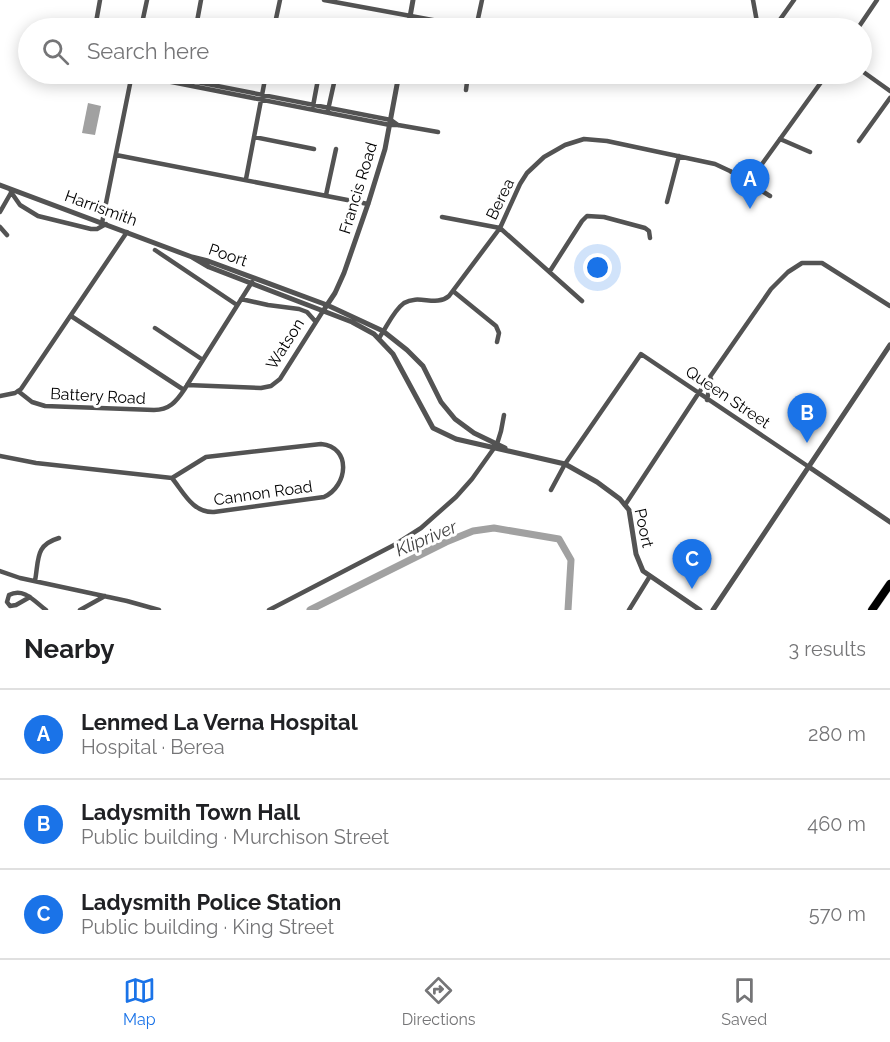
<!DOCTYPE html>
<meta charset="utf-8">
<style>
body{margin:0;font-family:Raleway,sans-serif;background:#f2f2f2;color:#202124}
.you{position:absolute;left:598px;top:268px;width:21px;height:21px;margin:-15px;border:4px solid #fff;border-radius:50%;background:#1a73e8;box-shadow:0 0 0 9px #1a73e833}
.badge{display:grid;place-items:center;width:39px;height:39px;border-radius:50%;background:#1a73e8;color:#fff;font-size:20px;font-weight:700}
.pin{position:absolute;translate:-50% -50px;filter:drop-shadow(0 2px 3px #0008)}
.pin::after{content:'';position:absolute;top:32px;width:21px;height:18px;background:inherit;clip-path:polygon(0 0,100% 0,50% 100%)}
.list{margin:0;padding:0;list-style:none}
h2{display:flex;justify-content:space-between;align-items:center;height:78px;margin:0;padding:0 24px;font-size:26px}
h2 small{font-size:20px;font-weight:400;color:#757577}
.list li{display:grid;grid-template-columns:39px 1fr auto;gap:18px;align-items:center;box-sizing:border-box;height:90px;padding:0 24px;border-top:2px solid #e0e0e0}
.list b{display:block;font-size:22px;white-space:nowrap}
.list p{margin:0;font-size:20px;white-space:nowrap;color:#757577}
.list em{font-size:20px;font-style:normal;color:#757577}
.icon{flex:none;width:33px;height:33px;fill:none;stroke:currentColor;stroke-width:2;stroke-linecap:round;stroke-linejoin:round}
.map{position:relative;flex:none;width:890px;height:610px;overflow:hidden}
.search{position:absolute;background:#fff;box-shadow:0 3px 15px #0003;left:18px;right:18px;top:18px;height:66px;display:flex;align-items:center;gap:15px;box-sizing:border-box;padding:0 21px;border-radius:33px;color:#757577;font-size:22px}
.sheet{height:348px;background:#fff}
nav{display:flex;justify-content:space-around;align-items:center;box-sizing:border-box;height:84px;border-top:2px solid #e0e0e0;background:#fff;font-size:16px;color:#757577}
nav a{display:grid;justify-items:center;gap:3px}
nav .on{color:#1a73e8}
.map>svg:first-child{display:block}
.water{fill:#a1a1a1}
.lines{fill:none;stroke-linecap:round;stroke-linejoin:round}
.river{stroke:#a1a1a1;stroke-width:7}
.trunk-casing{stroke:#dbdbdb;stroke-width:9}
.minor{stroke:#535353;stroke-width:4.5}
.tertiary{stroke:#535353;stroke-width:5}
.trunk{stroke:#000;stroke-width:8}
.labels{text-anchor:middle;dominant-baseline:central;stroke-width:6;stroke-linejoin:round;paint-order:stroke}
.street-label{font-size:16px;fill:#000;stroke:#fff}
.water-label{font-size:18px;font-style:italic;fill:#424242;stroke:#fff}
</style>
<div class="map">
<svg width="890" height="610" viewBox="0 0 890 610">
<rect width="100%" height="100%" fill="#fff"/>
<path class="water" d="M 88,103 L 101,106 L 95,135 L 82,133 Z"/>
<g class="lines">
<path class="river" d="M 310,610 L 446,542 L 473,531 L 494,528 L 559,539 L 571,560 L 568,610"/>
<defs>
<path id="trunk" d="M 872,610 L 890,584"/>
</defs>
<use href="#trunk" class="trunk-casing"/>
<path class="minor" d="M 324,0 L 476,28
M 753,0 L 757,22
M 779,21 L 794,0
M 196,27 L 201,0
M 95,28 L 100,0
M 141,28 L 147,0
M 274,28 L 280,0
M 476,28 L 482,0
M 700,28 L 774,21 L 784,22 L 794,28
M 858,28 L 877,0
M 862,71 L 890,91
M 131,74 L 390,125 L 398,125 L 438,132
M 156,74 L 391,120 L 398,125
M 466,90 L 468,74
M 313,106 L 319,74
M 328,110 L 336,74
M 254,137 L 314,149
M 780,139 L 810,152
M 859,141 L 890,98
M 116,155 L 368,204
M 246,179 L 266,74
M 749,182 L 827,74
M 11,192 L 20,205 L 38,216 L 91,229 L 97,229 L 106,224
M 326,195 L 336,149
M 667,202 L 679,156
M 0,212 L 12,191
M 442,217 L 500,228 L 582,301
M 102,223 L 132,74
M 0,227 L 7,235
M 155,250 L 237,305
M 550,271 L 582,221 L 587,216 L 604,217 L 645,228 L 649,231 L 650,238
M 453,291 L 496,326 L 499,333 L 497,342
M 241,299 L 268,305 L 299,309 L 307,312 L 315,321
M 71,316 L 184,390
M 155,328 L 203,360
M 379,338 C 387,327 393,311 404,303 C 419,294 436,307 449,296 L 500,228 L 520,184 L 527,173 L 544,157 L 565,145 L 584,139 L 607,141 L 715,164 L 730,171 L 770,196
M 187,385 L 261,388 L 271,386 L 280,379 L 323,311
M 18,391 L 32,402 L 45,406 L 154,410 C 169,410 176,402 184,390 L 252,282
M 0,396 L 15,393 L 21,389 L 127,232
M 707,400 L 711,379
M 0,456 L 36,463 L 172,478 L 206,457 L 321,444 C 352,447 348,486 324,497 L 214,512 C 193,513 184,493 172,478
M 551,490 L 565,464 L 641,354 L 809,467
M 625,505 L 698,394 L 771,289 L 788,272 L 802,263 L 822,263 L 890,306
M 0,571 L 20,578 L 127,601 L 159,610
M 35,581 C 39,559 35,545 59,538
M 30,597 L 16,605 L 10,606 L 7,602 L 9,595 C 24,587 35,602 46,610
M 80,610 L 105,596
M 269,610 L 396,544 L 421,528 L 456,497 L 472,479 L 497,444 L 501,431 L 504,415
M 629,610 L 650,576"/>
<path class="tertiary" d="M 408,28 L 413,0
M 0,185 L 192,257 L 208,261 L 327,305 L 383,331 L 407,350 L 423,366 L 441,402 L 455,419 L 474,433 L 505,448
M 192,257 L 209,267 L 352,322 L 374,334 L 393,354 L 433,428 L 456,439 L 565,464 L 597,482 L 620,499 L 629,510 L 636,554 L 643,571 L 700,610
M 325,308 L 335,293 L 344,273 L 368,204 L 385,149 L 399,74
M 809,467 L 890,522
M 713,610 L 890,345"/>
<use href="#trunk" class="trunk"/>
</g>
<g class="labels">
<g class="street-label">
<text transform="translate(358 188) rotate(-73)">Francis Road</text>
<text transform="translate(500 199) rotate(-64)">Berea</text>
<text transform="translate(101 208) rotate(20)">Harrismith</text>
<text transform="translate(228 255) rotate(19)">Poort</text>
<text transform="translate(285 344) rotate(-58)">Watson</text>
<text transform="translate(98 396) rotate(3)">Battery Road</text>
<text transform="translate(728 397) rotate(34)">Queen Street</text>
<text transform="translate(263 493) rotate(-8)">Cannon Road</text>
<text transform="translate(644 528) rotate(78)">Poort</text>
</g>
<g class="water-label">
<text transform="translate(426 538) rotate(-23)">Klipriver</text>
</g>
</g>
</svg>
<div class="you"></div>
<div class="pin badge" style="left:750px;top:209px">A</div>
<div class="pin badge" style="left:807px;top:443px">B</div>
<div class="pin badge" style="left:692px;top:589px">C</div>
<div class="search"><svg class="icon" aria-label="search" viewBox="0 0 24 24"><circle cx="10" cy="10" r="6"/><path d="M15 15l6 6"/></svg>Search here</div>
</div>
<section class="sheet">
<h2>Nearby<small>3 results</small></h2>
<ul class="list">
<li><span class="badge">A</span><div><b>Lenmed La Verna Hospital</b><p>Hospital · Berea</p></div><em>280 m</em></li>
<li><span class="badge">B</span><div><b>Ladysmith Town Hall</b><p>Public building · Murchison Street</p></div><em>460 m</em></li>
<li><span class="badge">C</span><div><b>Ladysmith Police Station</b><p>Public building · King Street</p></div><em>570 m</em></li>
</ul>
</section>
<nav>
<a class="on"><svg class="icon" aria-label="map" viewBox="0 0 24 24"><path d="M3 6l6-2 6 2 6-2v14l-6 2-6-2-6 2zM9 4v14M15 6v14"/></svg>Map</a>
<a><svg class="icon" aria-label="directions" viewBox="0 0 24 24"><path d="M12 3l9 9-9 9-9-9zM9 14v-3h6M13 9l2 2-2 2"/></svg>Directions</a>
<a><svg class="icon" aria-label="saved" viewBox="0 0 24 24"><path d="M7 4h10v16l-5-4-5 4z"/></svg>Saved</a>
</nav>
